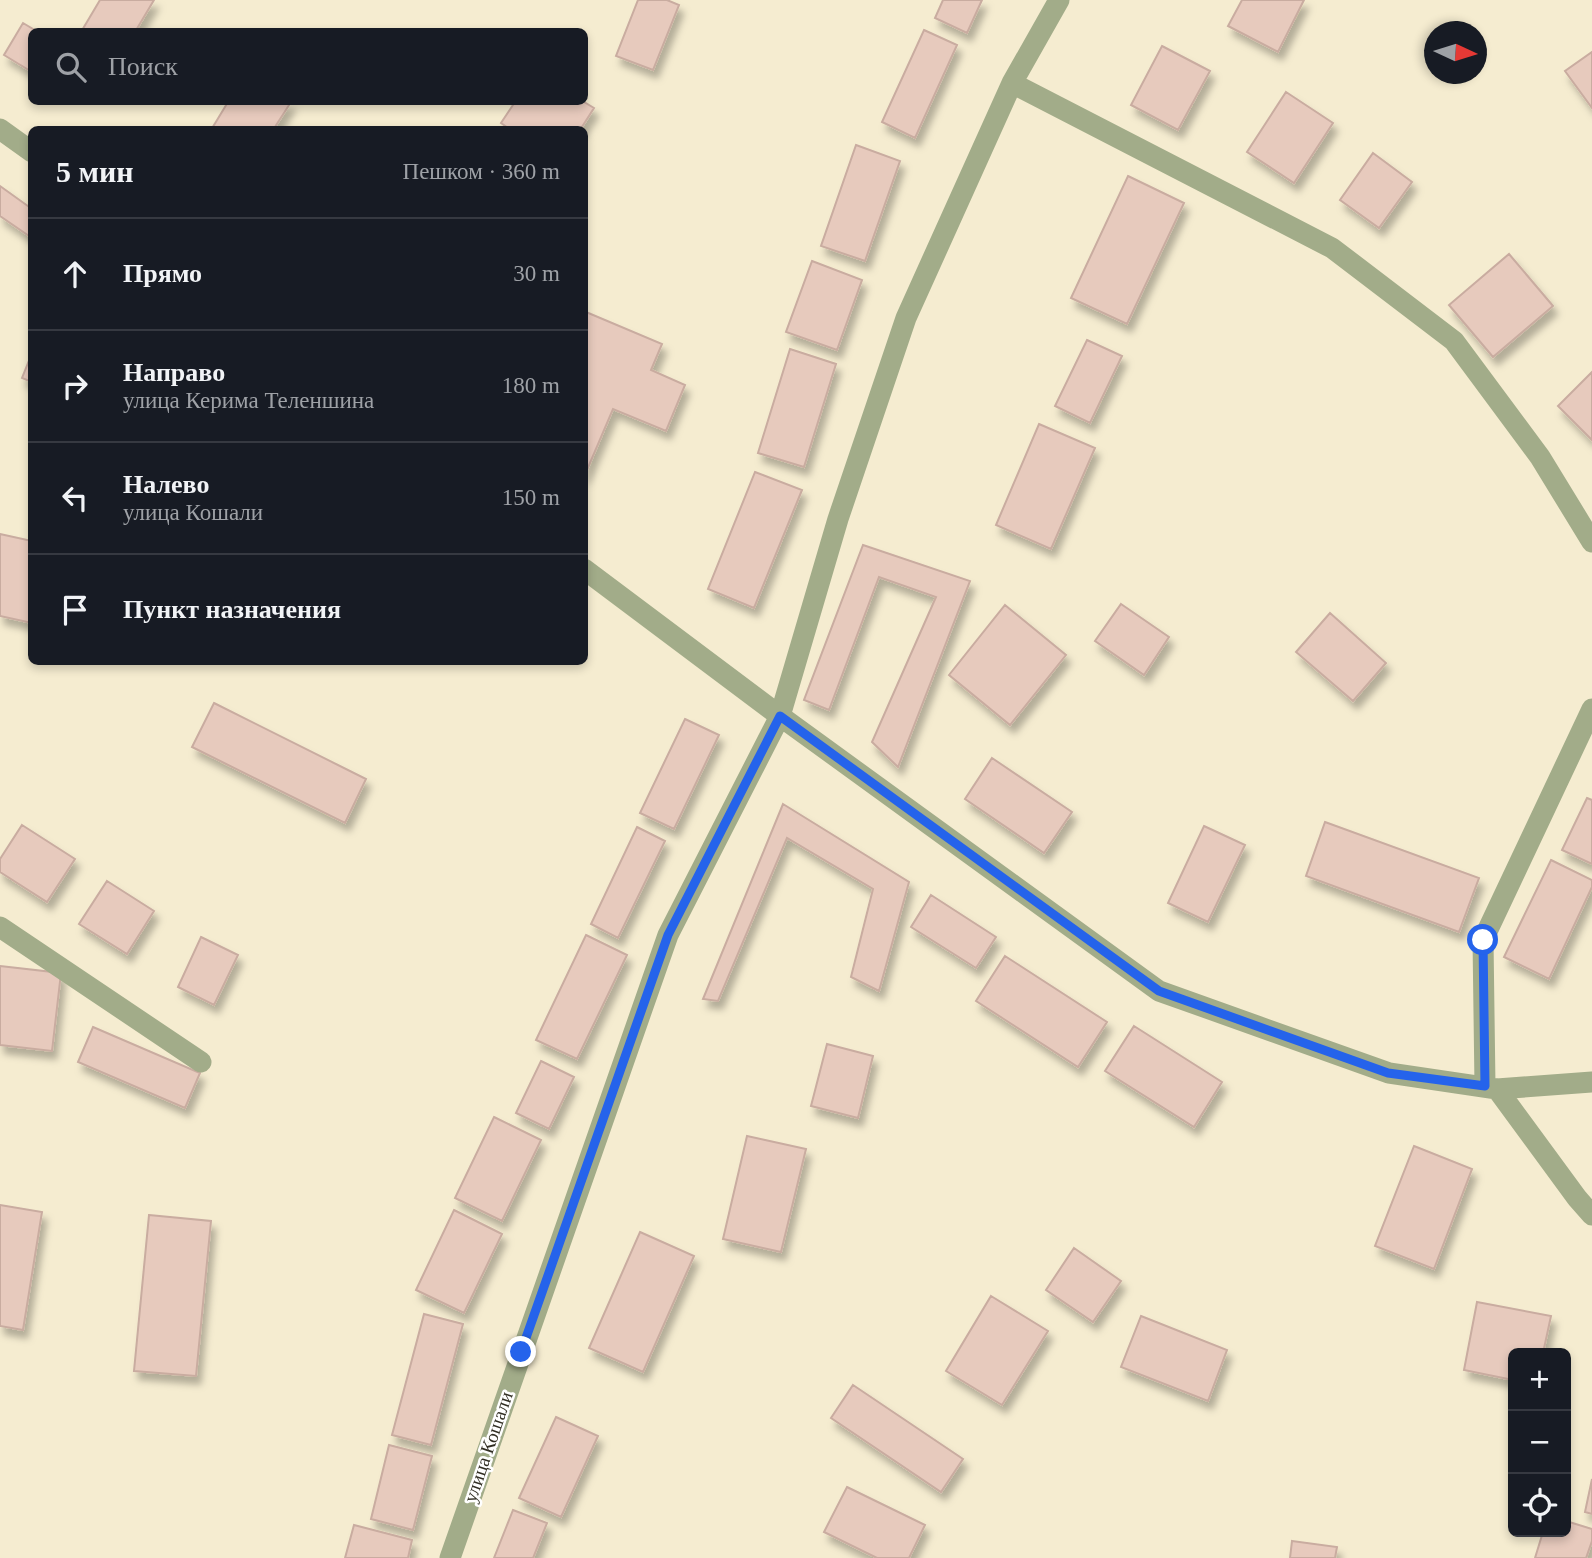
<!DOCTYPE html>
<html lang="ru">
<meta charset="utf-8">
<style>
body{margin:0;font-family:"Times New Roman",serif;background:#242831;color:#f1f3f6}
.controls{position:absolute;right:21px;bottom:21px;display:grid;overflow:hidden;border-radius:10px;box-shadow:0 4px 10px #0003}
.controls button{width:63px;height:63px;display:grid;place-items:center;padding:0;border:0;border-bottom:2px solid #363941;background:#171b24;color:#f1f3f6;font:35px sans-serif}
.compass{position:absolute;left:1424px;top:21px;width:63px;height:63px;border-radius:50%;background:#171b24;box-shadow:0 4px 10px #0003;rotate:94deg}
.stop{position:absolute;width:21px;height:21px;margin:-16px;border:5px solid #2563eb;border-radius:50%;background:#fff}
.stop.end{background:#2563eb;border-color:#fff;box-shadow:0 2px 7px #0008}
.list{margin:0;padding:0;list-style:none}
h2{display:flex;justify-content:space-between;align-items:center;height:91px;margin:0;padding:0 28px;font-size:30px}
h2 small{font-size:23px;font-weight:400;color:#9ea1a6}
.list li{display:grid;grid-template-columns:46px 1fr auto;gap:21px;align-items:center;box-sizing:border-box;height:112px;padding:0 28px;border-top:2px solid #363941}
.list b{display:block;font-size:26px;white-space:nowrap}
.list p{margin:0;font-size:23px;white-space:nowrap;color:#9ea1a6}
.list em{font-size:23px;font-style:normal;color:#9ea1a6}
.icon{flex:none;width:38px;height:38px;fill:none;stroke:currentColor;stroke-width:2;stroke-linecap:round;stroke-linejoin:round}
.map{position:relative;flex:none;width:1592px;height:1558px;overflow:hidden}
.search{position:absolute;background:#171b24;box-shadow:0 4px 10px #0003;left:28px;top:28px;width:560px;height:77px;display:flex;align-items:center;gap:18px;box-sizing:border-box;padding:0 24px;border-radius:10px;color:#9ea1a6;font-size:26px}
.panel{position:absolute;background:#171b24;box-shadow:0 4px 10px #0003;left:28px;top:126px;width:560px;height:539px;border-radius:10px}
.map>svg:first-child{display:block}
.building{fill:#e7cabd;stroke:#c9aca0;stroke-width:2;filter:url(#shadow)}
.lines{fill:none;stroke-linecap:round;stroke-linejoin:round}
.minor{stroke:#a2ac89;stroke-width:21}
.route{stroke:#2563eb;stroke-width:9}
.labels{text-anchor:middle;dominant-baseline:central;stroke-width:5;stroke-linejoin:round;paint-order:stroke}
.street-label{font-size:19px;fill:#312e23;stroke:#fff}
</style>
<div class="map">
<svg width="1592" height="1558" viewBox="0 0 1592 1558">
<defs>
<filter id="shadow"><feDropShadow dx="4.5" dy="8" stdDeviation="3.5" flood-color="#0004"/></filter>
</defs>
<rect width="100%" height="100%" fill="#f5ecd0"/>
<path class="building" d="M 100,0 L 154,0 L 135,32 L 81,32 Z
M 638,0 L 667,0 L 679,5 L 653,70 L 616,56 Z
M 943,0 L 982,0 L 967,33 L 935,18 Z
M 1242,0 L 1304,0 L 1278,52 L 1228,26 Z
M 23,23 L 38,32 L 32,32 L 32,72 L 4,55 Z
M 924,30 L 957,45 L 915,138 L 882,122 Z
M 1162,46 L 1210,71 L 1178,130 L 1131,105 Z
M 1592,52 L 1592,108 L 1565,71 Z
M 1286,92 L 1333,123 L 1294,183 L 1247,152 Z
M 228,102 L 291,102 L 273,130 L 211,130 Z
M 515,102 L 584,102 L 594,108 L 580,130 L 511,130 L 501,123 Z
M 856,145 L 900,161 L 865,261 L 821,246 Z
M 1373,153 L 1412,182 L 1379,228 L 1340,200 Z
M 1128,176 L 1184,203 L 1127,324 L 1071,298 Z
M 0,186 L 32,209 L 32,238 L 0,216 Z
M 1509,254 L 1553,306 L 1493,357 L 1449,305 Z
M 812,261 L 862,280 L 837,350 L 786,332 Z
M 586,312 L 662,344 L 651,370 L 685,385 L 666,431 L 613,409 L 584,477 Z
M 1087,340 L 1122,356 L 1090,423 L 1055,406 Z
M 790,349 L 836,364 L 804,467 L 758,453 Z
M 32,353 L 32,382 L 22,378 Z
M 1592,372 L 1592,440 L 1558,406 Z
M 1039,424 L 1095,448 L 1051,549 L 996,525 Z
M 755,472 L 802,490 L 754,608 L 708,589 Z
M 0,534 L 32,541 L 32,623 L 0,616 Z
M 863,545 L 970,581 L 898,767 L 872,742 L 936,597 L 879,577 L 829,710 L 804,700 Z
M 1121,604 L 1169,637 L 1144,675 L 1095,641 Z
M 1005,605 L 1066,655 L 1010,725 L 949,675 Z
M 1330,613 L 1386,663 L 1353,701 L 1296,652 Z
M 214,703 L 366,779 L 345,823 L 192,747 Z
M 685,719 L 719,735 L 674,829 L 640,813 Z
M 992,758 L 1072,812 L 1044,853 L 965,799 Z
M 1587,798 L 1592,800 L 1592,864 L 1562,850 Z
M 783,804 L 909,882 L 879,991 L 851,977 L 873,889 L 787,838 L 718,1001 L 703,999 Z
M 1325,822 L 1479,878 L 1459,932 L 1306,876 Z
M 22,825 L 75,859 L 47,902 L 0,872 L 0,859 Z
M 1204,826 L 1245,845 L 1208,922 L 1168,903 Z
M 637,827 L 665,841 L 618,938 L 591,924 Z
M 1551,860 L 1592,880 L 1592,887 L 1549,979 L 1504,957 Z
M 107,881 L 154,911 L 127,954 L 79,924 Z
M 931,895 L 996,937 L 976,968 L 911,927 Z
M 586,935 L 627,955 L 577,1059 L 536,1040 Z
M 201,937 L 238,955 L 214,1005 L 178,987 Z
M 1005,956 L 1107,1022 L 1078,1067 L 976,1001 Z
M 0,966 L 61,973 L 52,1051 L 0,1045 Z
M 1134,1026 L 1222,1082 L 1194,1127 L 1105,1071 Z
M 93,1027 L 200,1073 L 185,1108 L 78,1062 Z
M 827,1044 L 873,1056 L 858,1118 L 811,1106 Z
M 541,1061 L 574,1077 L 549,1129 L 516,1113 Z
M 494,1117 L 541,1140 L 502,1221 L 455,1198 Z
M 747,1136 L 806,1149 L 781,1252 L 723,1239 Z
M 1414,1146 L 1472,1169 L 1434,1269 L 1375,1246 Z
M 0,1205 L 42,1212 L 23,1330 L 0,1326 Z
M 454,1210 L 502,1234 L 464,1313 L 416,1290 Z
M 149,1215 L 211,1221 L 196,1376 L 134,1371 Z
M 640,1232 L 694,1256 L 643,1372 L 589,1348 Z
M 1074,1248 L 1121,1281 L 1093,1322 L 1046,1290 Z
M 991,1296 L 1048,1331 L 1002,1405 L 946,1371 Z
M 1477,1302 L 1551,1316 L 1543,1353 L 1513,1353 L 1513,1380 L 1464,1370 Z
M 424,1314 L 463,1324 L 431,1445 L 392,1435 Z
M 1141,1316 L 1227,1350 L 1208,1401 L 1121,1367 Z
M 853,1385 L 963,1459 L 941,1492 L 831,1418 Z
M 556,1417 L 598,1436 L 561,1517 L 519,1498 Z
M 389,1445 L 432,1456 L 413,1530 L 371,1519 Z
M 1592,1479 L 1592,1514 L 1585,1512 Z
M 847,1487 L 925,1525 L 909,1558 L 877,1558 L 824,1532 Z
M 513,1510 L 547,1523 L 533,1558 L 494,1558 Z
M 1566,1521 L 1592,1529 L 1592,1541 L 1586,1558 L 1535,1558 L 1543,1532 L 1566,1532 Z
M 354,1525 L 412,1540 L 408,1558 L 345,1558 Z
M 1292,1541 L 1337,1547 L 1335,1558 L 1290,1558 Z"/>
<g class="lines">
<path class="minor" d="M 1012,83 L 1332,248 L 1454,341 L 1540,457 L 1592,542
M 0,129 L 32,152
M 584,569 L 780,716 L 1159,991 L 1389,1073 L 1497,1089 L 1592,1082
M 0,927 L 201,1062
M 1485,1086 L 1483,940 L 1592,709
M 1497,1089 L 1577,1198 L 1592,1215
M 450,1558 L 668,935 L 780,716 L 838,519 L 906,318 L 1012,83 L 1059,0"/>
</g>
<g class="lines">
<path class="route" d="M 521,1352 L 668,935 L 780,716 L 1159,991 L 1388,1073 L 1485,1086 L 1483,940"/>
</g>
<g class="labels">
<g class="street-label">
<text transform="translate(488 1447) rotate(-71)">улица Кошали</text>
</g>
</g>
</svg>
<div class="controls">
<button>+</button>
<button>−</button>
<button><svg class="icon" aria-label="locate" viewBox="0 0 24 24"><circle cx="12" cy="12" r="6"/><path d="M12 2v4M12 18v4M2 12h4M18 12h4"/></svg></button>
</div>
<svg class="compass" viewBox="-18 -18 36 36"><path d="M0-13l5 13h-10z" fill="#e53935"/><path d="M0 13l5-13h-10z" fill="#9ea1a6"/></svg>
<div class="stop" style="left:1483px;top:940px"></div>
<div class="stop end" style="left:521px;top:1352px"></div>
<div class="search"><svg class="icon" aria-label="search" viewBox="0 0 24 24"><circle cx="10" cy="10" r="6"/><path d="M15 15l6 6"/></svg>Поиск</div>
<section class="panel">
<h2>5 мин<small>Пешком · 360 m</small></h2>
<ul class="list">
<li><svg class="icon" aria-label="ahead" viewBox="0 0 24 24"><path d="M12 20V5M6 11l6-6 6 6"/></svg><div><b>Прямо</b></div><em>30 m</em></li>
<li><svg class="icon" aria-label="right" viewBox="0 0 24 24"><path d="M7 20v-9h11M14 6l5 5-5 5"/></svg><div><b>Направо</b><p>улица Керима Теленшина</p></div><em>180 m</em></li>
<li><svg class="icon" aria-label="left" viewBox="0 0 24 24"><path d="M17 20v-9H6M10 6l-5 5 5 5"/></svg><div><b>Налево</b><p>улица Кошали</p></div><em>150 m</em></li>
<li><svg class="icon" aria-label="arrive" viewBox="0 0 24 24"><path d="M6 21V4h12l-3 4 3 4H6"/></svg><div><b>Пункт назначения</b></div></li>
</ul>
</section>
</div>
